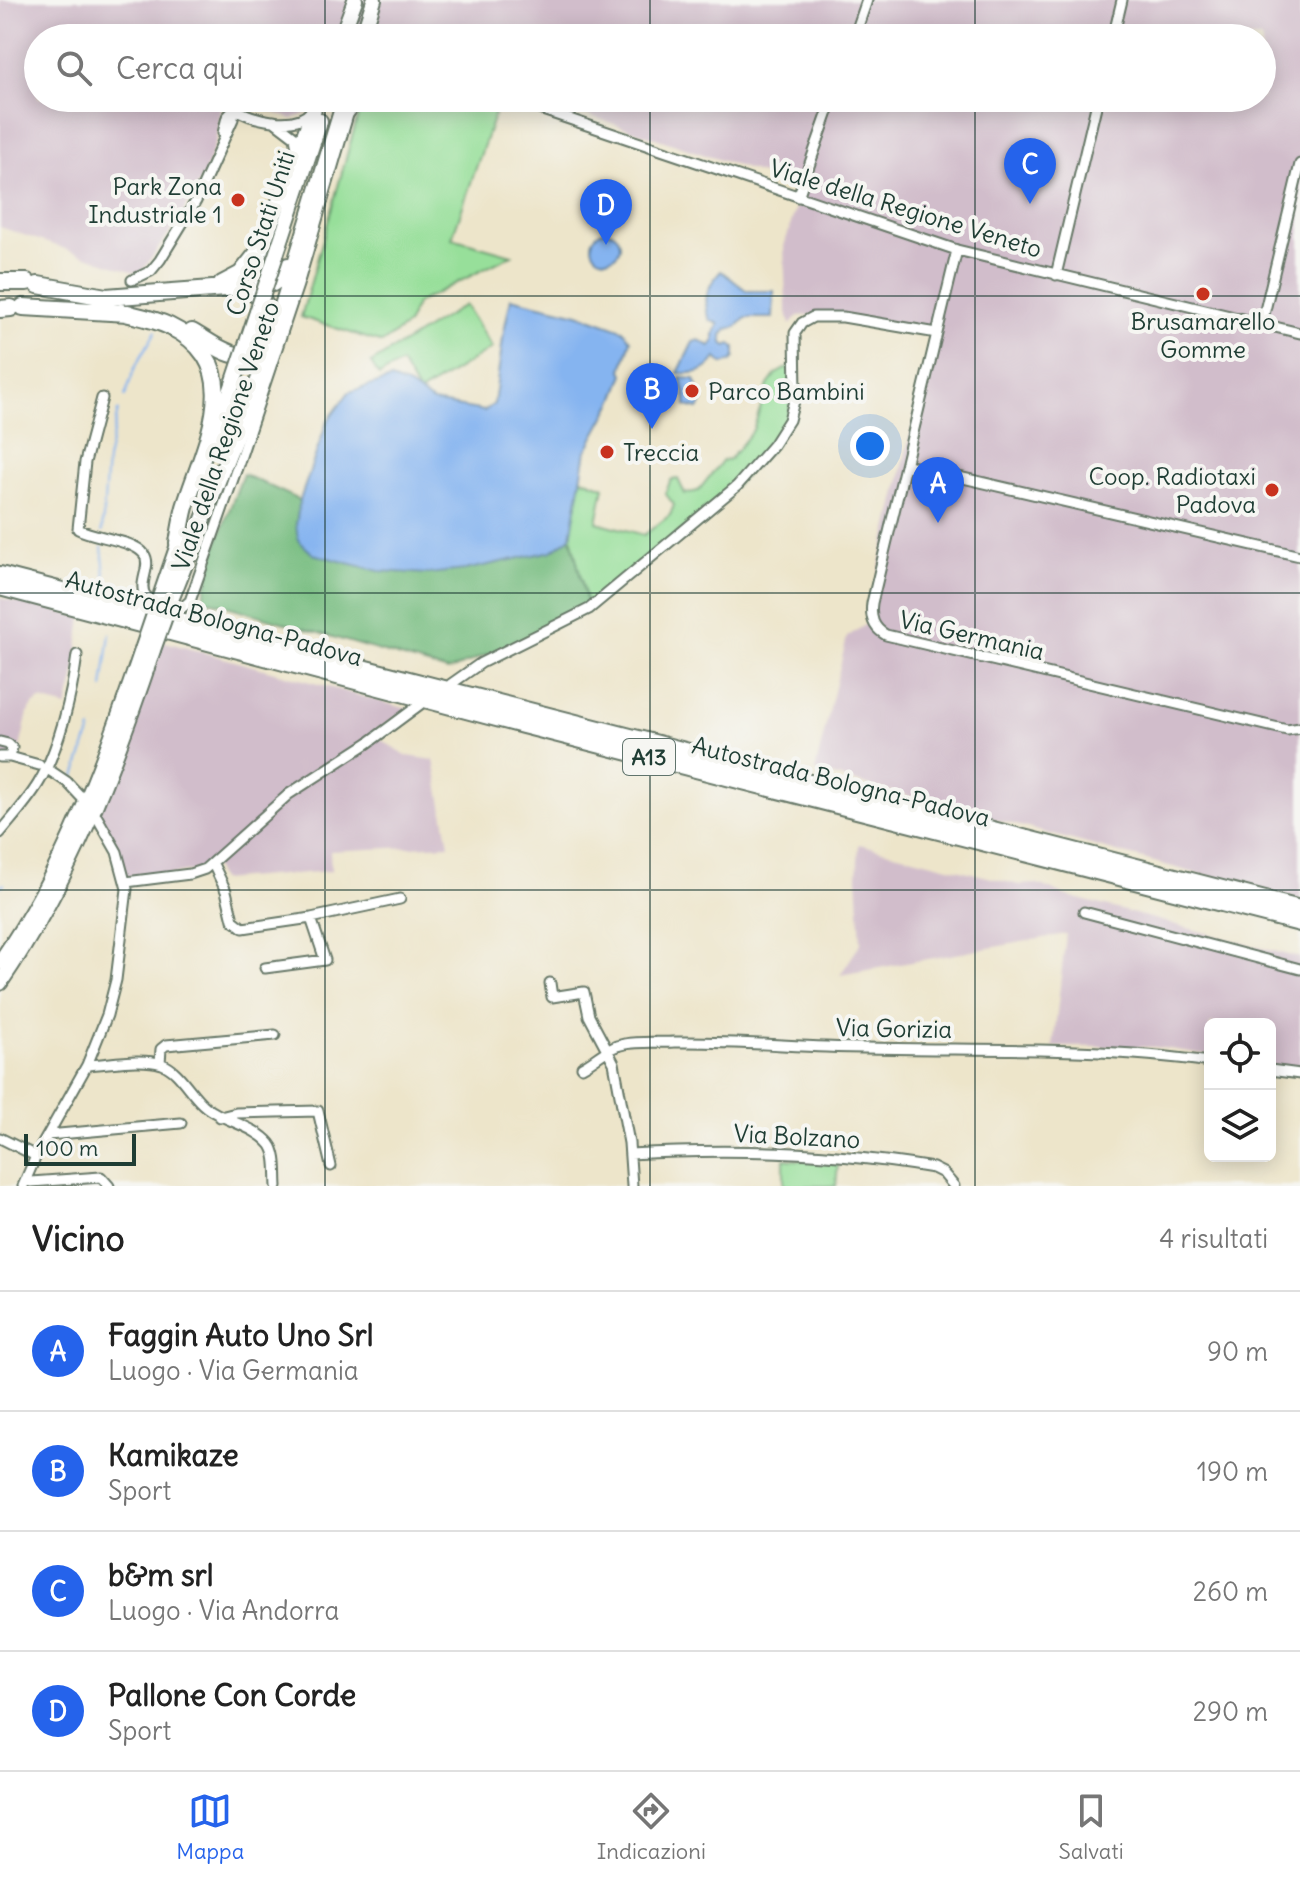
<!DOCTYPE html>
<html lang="it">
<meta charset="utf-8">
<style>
body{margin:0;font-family:Delius,sans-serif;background:#f6f6f6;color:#222}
.controls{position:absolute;right:24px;bottom:24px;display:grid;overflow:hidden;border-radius:12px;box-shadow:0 4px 20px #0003}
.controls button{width:72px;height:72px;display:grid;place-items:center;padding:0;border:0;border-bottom:2px solid #e0e0e0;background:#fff;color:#222;font:40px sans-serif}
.scale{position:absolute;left:24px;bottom:20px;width:112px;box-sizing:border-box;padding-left:8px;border:4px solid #1f3d34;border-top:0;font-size:22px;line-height:28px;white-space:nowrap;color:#1f3d34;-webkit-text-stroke:6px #f6f6f2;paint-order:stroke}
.you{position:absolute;left:870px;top:446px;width:28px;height:28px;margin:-20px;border:6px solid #fff;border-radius:50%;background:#1a73e8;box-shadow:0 0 0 12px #1a73e833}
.badge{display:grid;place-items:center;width:52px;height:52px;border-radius:50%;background:#2563eb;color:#fff;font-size:26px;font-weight:700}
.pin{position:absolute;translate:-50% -66px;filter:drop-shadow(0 2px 4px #0008)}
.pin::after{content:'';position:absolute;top:42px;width:28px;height:24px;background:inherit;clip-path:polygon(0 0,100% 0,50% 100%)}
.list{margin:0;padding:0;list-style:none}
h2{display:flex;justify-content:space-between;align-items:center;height:104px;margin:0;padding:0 32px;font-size:34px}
h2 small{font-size:26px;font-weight:400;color:#767676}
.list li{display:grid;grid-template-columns:52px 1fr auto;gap:24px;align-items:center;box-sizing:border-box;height:120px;padding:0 32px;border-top:2px solid #e0e0e0}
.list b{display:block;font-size:30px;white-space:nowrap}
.list p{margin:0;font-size:26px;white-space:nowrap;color:#767676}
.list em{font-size:26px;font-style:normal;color:#767676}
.icon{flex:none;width:44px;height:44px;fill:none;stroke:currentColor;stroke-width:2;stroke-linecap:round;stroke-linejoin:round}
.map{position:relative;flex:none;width:1300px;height:1186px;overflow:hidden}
.search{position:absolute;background:#fff;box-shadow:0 4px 20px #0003;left:24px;right:24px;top:24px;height:88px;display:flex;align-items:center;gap:20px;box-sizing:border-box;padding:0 28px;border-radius:44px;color:#767676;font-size:30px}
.sheet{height:584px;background:#fff}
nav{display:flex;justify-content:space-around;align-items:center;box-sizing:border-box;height:112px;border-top:2px solid #e0e0e0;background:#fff;font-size:22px;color:#767676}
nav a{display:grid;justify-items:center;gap:4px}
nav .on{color:#2563eb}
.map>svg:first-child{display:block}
.industrial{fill:#d1bdcb}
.green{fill:#97df9a;stroke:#5b8e67;stroke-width:2}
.forest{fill:#79be82;stroke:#4c7e5b;stroke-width:2}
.water{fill:#85b4f0;stroke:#527892;stroke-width:2}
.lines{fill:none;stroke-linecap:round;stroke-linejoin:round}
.stream{stroke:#85b4f0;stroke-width:2}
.street-casing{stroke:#677868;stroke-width:13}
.primary-casing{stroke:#677868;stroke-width:18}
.highway-casing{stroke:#677868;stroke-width:20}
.street{stroke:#fff;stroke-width:9}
.primary{stroke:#fff;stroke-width:14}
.highway{stroke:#fff;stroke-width:16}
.primary-bridge-casing{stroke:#677868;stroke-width:18;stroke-linecap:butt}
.primary-bridge{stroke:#fff;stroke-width:14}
.grid{fill:none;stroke:#1f3d34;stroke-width:2;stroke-opacity:0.55}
.poi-dot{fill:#c8321e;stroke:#f6f6f2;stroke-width:3}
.labels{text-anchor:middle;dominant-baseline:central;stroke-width:8;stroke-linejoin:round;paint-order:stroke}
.shield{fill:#f6f6f2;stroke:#60746d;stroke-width:2}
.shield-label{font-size:22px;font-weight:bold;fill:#1f3d34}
.poi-label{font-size:24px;fill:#1f3d34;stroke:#f6f6f2;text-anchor:end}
.street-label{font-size:24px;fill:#1f3d34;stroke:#f6f6f2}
</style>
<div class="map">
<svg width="1300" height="1186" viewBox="0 0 1300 1186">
<rect width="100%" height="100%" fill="#f6f6f2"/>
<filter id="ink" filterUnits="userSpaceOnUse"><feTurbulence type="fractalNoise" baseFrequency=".0125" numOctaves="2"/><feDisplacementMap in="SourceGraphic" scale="16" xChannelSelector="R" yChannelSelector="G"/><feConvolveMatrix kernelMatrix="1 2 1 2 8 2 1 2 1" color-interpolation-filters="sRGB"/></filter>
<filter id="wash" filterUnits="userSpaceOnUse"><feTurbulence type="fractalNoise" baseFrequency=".006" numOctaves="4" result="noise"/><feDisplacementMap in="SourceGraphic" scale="32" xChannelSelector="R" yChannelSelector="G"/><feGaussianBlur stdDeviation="1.8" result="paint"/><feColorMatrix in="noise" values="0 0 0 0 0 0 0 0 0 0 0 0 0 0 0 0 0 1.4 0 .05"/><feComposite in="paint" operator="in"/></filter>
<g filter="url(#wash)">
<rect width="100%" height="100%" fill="#ede5ca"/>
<path class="industrial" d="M 0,0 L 1300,0 L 1300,901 L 815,771 L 847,637 L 866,624 L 934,333 L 812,315 L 798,316 L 790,325 L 786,307 L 784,246 L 802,188 L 538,98 L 1262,98 L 1262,38 L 363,38 L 336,29 L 332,38 L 38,38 L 38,98 L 312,98 L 307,113 L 292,119 L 250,104 L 221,104 L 216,140 L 205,172 L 179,219 L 140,274 L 0,227 Z
M 0,598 L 82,617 L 74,678 L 67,707 L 41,700 L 34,704 L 28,713 L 17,761 L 0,757 Z
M 162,641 L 408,709 L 372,734 L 407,756 L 434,760 L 449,845 L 330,851 L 331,871 L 220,880 L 213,864 L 205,869 L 126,882 L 97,817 L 119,765 Z
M 859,844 L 1019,885 L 1038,884 L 1064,895 L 1300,958 L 1300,1069 L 1270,1065 L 1270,1024 L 1210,1024 L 1210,1055 L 1155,1047 L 1053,1047 L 1066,934 L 840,975 L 861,943 L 857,876 Z"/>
<path class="green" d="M 379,98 L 490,98 L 499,101 L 452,238 L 512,255 L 417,303 L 407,325 L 382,343 L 301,317 L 361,105 Z
M 465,305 L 492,348 L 419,393 L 401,363 L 379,376 L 371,363 Z
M 792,365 L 793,393 L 787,419 L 774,447 L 736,485 L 588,608 L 571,537 L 581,478 L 604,487 L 597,522 L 644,535 L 670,515 L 674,505 L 665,493 L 671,480 L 678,479 L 685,494 L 698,491 L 722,461 L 730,459 L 753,430 L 768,385 L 776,374 Z
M 784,1159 L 838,1163 L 836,1186 L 784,1186 Z"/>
<path class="forest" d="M 243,474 L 300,500 L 296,524 L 552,551 L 571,537 L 588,608 L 551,628 L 448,671 L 203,599 L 218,540 Z"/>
<path class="water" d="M592 245a14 14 0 1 1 28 0a14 14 0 1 1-28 0Z
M 721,271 L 747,291 L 774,291 L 773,318 L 746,318 L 736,327 L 727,329 L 722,335 L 723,343 L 726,346 L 731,344 L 735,348 L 735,357 L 732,361 L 723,364 L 716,358 C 706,373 695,374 678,373 L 693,342 L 699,340 L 710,346 L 714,342 L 714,334 L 719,324 L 710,320 C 702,300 707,286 721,271 Z
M 511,298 L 578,314 L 623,330 L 631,340 L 622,370 L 624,374 L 614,400 L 586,451 L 571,537 L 552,551 L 465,570 L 428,574 L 379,571 L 313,554 L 298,540 L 296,524 L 300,500 L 327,422 L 349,392 L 391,379 L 409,386 L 433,402 L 484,411 L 494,404 L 504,331 Z
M 680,378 L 695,379 L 703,401 L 698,409 L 686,406 L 686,398 Z"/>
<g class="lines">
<path class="stream" d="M 125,396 L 135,367 L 156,331
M 102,532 L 107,460 L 118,411
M 102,547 L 107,592
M 103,688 L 110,633
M 74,779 L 91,730
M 0,886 L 4,884"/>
</g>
</g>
<g filter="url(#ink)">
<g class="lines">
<defs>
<path id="street" d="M 854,38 L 867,0
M 1113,38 L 1122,0
M 507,98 L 957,250 L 1300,333
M 234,108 C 252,120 296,130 311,111
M 274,121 L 295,137 L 297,148
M 223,133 L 227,117 L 241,102
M 798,197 L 833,98
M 957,250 L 872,603 C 870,617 873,628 886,635 L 1287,730 L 1300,728
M 1056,275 L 1098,98
M 132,280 L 151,271 L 160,260 L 196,201 L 233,119 L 234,108 L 229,98
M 1262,323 L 1300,164
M 102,398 L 85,462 L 78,529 C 95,538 134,540 144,554 C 157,572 115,603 183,607 L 190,601 L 239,462 L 298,285 L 348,115 L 357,102 L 366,98
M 907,465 L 1300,556
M 451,684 L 481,663 L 589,609 L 737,486 L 773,445 L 789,420 L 796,393 L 795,333 L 802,323 L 813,317 L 843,317 L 937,333
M 0,742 L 8,744 L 12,748 L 10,757 L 0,757
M 10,757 L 39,765
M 46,768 L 67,782 L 82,798
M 0,833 C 13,817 27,802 38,784 C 59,750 72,694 77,655
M 213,864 L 226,891 L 233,920 L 243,928 L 311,918 L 400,899
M 126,882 L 190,874 L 205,869 L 289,794 L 368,743 L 422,703
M 1084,912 L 1300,969
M 265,968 L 325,960 L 311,918
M 550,983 L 552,997 L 584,992 L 589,1016 L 614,1063 L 629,1143 L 632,1186
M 160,1063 L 161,1049 L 166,1045 L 275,1035
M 87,1065 C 110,1064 140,1057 162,1064 C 181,1071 190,1095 206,1107 C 225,1122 254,1125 270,1144 C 278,1154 276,1173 277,1186
M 582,1067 C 597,1059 607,1047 625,1044 C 640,1041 658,1043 674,1042 C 725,1041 775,1045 826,1047 C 954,1052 1083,1044 1210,1062
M 1270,1070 L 1300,1074
M 220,1117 L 236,1113 L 318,1111 L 331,1166
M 48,1135 L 181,1123
M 0,1138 L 36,1156
M 630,1154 C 731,1148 833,1151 933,1168 L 943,1173 L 954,1186
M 26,1180 L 31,1182 L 101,1177 L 109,1186
M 23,1186 L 36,1156 L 87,1065 L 107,1015 L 116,980 L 127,889 L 117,852 L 97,817"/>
<path id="primary" d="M 341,38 L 355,0
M 362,38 L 374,0
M 280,243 L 320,121
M 288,265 L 283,277 L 273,284 L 261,281 L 256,274 L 255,265 L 318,98
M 214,437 L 234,381
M 160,597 L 182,533
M 171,600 L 264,365 L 345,98
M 0,962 C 66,867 106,757 143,647
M 0,983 C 70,881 114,767 153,650"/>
<path id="highway" d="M 0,282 L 27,282
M 222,284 L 241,274 L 264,245
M 38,285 L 106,297 L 239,287 C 261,292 271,307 269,329
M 23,307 L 128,313
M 0,309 L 11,308
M 121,312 C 137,316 154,319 169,326 C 251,365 204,445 185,507 C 182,518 180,531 178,543
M 192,332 C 218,346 246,375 267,334
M 0,575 L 1300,909
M 0,587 L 523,725 L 1300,923"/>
</defs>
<use href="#street" class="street-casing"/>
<use href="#primary" class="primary-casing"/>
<use href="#highway" class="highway-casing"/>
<use href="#street" class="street"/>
<use href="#primary" class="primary"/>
<use href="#highway" class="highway"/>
<defs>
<path id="primary-bridge" d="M 234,381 L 280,243
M 143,647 L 160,597
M 153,650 L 171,600"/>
</defs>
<use href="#primary-bridge" class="primary-bridge-casing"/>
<use href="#primary-bridge" class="primary-bridge"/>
</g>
</g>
<path class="grid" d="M 325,0 L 325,38M 650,0 L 650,38M 975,0 L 975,38M 325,98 L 325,1186M 650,98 L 650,1186M 975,98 L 975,1186M 0,296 L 1300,296M 0,593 L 1300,593M 0,890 L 1300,890"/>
<g class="poi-dot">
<circle cx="238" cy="200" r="8"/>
<circle cx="1203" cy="294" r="8"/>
<circle cx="692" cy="391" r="8"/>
<circle cx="607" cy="452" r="8"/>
<circle cx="1272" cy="490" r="8"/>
</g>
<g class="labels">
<rect class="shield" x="623" y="739" width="52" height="36" rx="6"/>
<g class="shield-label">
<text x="649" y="757">A13</text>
</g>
<g class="poi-label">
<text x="222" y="186">Park Zona<tspan x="222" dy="28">Industriale 1</tspan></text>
<text x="1203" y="321" text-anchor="middle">Brusamarello<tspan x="1203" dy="28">Gomme</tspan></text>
<text x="708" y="391" text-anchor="start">Parco Bambini</text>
<text x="623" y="452" text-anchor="start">Treccia</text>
<text x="1256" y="476">Coop. Radiotaxi<tspan x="1256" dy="28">Padova</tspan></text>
</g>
<g class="street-label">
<text transform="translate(906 208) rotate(17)">Viale della Regione Veneto</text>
<text transform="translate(260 233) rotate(-72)">Corso Stati Uniti</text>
<text transform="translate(225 436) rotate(-71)">Viale della Regione Veneto</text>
<text transform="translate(214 618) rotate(15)">Autostrada Bologna-Padova</text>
<text transform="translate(972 635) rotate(13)">Via Germania</text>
<text transform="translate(841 781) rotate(14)">Autostrada Bologna-Padova</text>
<text transform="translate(894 1028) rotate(1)">Via Gorizia</text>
<text transform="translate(797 1136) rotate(3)">Via Bolzano</text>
</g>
</g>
</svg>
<div class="controls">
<button><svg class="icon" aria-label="locate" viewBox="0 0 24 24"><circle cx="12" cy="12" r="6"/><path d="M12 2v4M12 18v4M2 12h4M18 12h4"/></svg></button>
<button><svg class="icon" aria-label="layers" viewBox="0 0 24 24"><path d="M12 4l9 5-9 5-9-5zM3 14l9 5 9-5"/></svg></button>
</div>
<div class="scale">100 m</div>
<div class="you"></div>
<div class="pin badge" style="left:938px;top:523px">A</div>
<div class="pin badge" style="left:652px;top:429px">B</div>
<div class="pin badge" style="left:1030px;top:204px">C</div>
<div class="pin badge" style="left:606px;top:245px">D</div>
<div class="search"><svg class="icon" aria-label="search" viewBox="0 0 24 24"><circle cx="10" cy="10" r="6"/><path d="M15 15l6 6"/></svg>Cerca qui</div>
</div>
<section class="sheet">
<h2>Vicino<small>4 risultati</small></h2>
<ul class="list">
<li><span class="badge">A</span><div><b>Faggin Auto Uno Srl</b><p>Luogo · Via Germania</p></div><em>90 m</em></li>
<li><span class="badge">B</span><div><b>Kamikaze</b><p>Sport</p></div><em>190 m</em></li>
<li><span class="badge">C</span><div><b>b&amp;m srl</b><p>Luogo · Via Andorra</p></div><em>260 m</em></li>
<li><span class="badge">D</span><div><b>Pallone Con Corde</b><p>Sport</p></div><em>290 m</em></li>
</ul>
</section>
<nav>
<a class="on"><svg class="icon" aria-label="map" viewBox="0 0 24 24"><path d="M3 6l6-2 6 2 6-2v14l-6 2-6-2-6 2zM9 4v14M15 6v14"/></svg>Mappa</a>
<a><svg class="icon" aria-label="directions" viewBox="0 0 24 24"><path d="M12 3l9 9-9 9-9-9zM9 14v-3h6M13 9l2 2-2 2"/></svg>Indicazioni</a>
<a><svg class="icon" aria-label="saved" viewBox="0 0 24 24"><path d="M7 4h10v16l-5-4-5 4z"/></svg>Salvati</a>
</nav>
